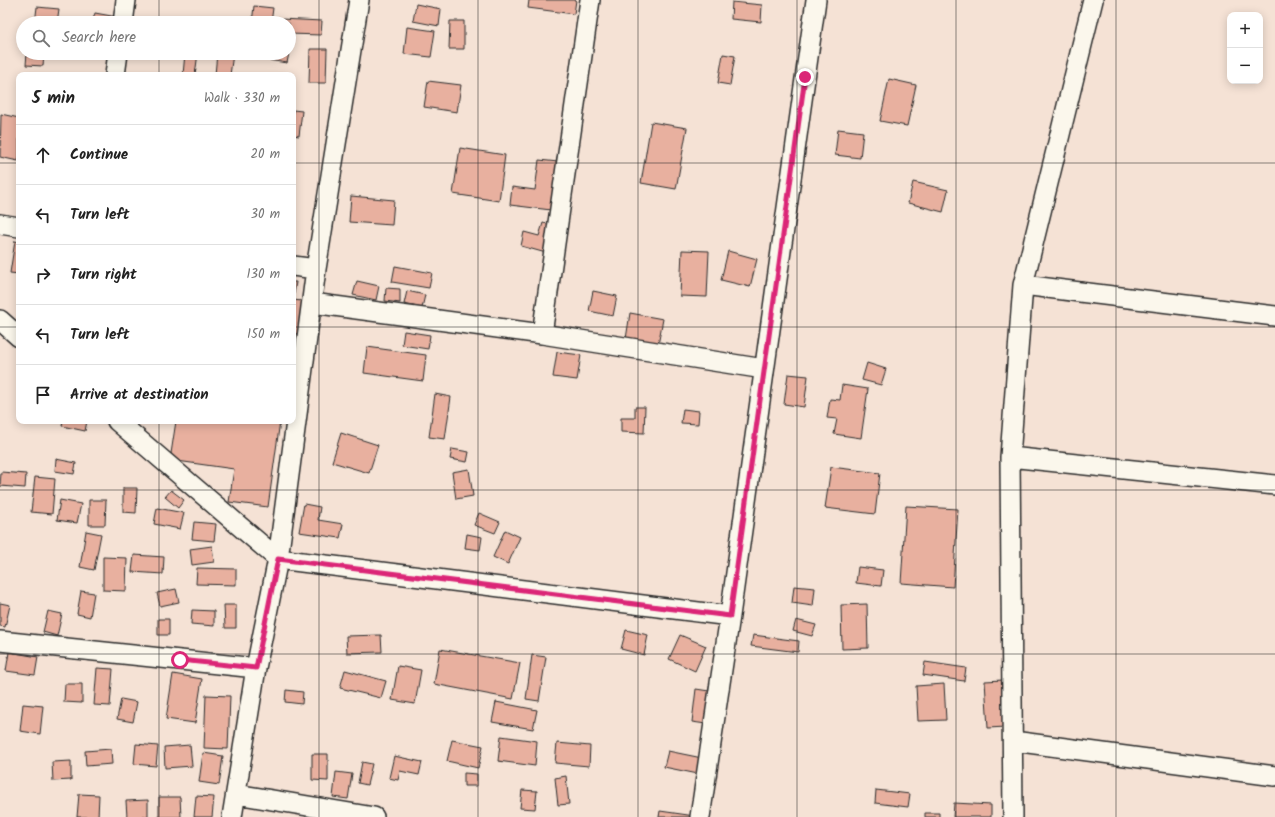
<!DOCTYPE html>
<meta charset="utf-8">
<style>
body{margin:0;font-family:Kalam,sans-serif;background:#f2f2f2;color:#222}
.controls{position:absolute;right:12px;top:12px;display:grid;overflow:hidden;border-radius:8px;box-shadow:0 2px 10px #0003}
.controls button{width:36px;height:36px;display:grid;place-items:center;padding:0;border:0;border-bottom:1px solid #e0e0e0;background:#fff;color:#222;font:20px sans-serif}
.stop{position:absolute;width:12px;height:12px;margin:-9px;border:3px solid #db2777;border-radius:50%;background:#fff}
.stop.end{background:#db2777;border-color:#fff;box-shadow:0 1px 4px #0008}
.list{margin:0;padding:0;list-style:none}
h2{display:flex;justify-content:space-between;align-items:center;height:52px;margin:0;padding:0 16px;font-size:17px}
h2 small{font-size:13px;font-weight:400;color:#767676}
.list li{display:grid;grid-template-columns:26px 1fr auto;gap:12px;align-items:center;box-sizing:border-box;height:60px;padding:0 16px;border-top:1px solid #e0e0e0}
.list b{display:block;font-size:15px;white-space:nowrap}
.list em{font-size:13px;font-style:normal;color:#767676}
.icon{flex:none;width:22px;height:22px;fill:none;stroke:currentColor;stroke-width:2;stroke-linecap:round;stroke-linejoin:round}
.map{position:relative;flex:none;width:1275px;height:817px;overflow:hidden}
.search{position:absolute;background:#fff;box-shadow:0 2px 10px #0003;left:16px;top:16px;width:280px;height:44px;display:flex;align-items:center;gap:10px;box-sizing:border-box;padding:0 14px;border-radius:22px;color:#767676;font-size:15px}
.panel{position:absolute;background:#fff;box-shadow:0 2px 10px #0003;left:16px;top:72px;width:280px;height:352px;border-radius:8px}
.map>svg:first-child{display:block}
.building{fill:#e8b09f;stroke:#2b2b2b}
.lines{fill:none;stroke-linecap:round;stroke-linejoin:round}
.street-casing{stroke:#2b2b2b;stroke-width:22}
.street{stroke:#fbf7ec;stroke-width:19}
.route{stroke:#db2777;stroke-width:5}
.grid{fill:none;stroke:#2b2b2b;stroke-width:1;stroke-opacity:0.55}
</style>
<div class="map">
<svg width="1275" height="817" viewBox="0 0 1275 817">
<rect width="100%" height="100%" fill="#f5e2d5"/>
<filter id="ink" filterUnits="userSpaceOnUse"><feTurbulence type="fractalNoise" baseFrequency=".025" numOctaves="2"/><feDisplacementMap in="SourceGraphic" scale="8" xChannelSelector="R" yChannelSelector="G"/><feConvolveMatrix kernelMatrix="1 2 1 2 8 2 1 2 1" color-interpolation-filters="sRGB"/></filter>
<g filter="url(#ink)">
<path class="building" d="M 529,0 L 576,0 L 574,14 L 528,8 Z
M 732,2 L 762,5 L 761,22 L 731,19 Z
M 416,4 L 441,9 L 439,26 L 413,21 Z
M 254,6 L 273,8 L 271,23 L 252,23 Z
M 37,7 L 59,9 L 57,23 L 35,23 Z
M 95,13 L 117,17 L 115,23 L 92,23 Z
M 280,19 L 322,21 L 321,35 L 289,34 L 289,23 L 279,23 Z
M 450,21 L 464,21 L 464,49 L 449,49 Z
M 407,27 L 435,31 L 431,57 L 404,54 Z
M 21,36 L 23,36 L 23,48 L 20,48 Z
M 310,49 L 327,49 L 326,83 L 309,83 Z
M 27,53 L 44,53 L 43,66 L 26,65 Z
M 185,53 L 198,53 L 195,75 L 183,75 Z
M 217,53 L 233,54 L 230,75 L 215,75 Z
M 263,53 L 289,53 L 287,63 L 262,59 Z
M 723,54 L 735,56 L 730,85 L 718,83 Z
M 889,79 L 916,85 L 907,126 L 880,121 Z
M 428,81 L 461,85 L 457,112 L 424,107 Z
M 293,110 L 302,111 L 299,136 L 293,135 Z
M 1,114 L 19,118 L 19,156 L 18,161 L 0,157 Z
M 651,122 L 687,128 L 676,189 L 641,183 Z
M 838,129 L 863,132 L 860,158 L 835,155 Z
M 460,148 L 505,155 L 499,201 L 453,194 Z
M 539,160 L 558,162 L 551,210 L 510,205 L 512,187 L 535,190 Z
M 913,182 L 948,190 L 943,212 L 908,203 Z
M 351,196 L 394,200 L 392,225 L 349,222 Z
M 543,223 L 553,225 L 546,253 L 521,246 L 524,232 L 539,236 Z
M 15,241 L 19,242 L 19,274 L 10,273 Z
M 682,250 L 709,251 L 707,297 L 680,296 Z
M 728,251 L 757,259 L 750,287 L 721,280 Z
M 395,266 L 432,273 L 429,288 L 392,282 Z
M 357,281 L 379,286 L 376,300 L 353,295 Z
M 293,282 L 296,282 L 294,294 L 293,294 Z
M 386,288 L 400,289 L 400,303 L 385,301 Z
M 407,291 L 425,295 L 422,308 L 404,304 Z
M 593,291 L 617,296 L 613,316 L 589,311 Z
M 293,300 L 302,301 L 298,338 L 293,338 Z
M 630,313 L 663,319 L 658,345 L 626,339 Z
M 404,331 L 430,335 L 428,349 L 402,345 Z
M 367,347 L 426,355 L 423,381 L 364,373 Z
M 557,352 L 581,355 L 577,380 L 553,377 Z
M 867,363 L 886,369 L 881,385 L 862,380 Z
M 788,374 L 808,376 L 804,407 L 784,404 Z
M 842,385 L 868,389 L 861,438 L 834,434 L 837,419 L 827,418 L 830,399 L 840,400 Z
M 435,394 L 451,397 L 445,439 L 429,437 Z
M 635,407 L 645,407 L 644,433 L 621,432 L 621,418 L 635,418 Z
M 683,409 L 699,411 L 698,424 L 681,423 Z
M 63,421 L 87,421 L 85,431 L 62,426 Z
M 176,421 L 280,421 L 268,507 L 229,502 L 234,469 L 170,460 Z
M 341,433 L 378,445 L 369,473 L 332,462 Z
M 452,449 L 469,452 L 467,462 L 450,459 Z
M 56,459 L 76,463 L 74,474 L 55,471 Z
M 831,467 L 880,473 L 875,514 L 825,508 Z
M 469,469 L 473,496 L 456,499 L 452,472 Z
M 1,472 L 26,474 L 25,488 L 0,486 Z
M 35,477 L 55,479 L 52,514 L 31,512 Z
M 123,488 L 137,488 L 136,513 L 123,512 Z
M 171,490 L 184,500 L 178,508 L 165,497 Z
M 60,500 L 81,504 L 77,523 L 57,520 Z
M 89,500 L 106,500 L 105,525 L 89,525 Z
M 304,504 L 320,507 L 318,520 L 343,524 L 340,538 L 299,532 Z
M 906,506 L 958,509 L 953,587 L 901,583 Z
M 157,508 L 184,513 L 180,529 L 154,524 Z
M 479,513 L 500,522 L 495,533 L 474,525 Z
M 194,522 L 216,524 L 214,541 L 192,539 Z
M 505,530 L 520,537 L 508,564 L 493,557 Z
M 86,531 L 101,534 L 94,570 L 80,567 Z
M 467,534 L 482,537 L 480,550 L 465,548 Z
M 212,546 L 214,562 L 192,565 L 190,549 Z
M 134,555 L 164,557 L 163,574 L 132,572 Z
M 103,557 L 127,558 L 126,591 L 103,590 Z
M 858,567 L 883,570 L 881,586 L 856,583 Z
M 197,568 L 236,569 L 236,585 L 196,584 Z
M 794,586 L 815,588 L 813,606 L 792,603 Z
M 176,589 L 179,602 L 160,606 L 157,593 Z
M 81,591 L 94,593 L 90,617 L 77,614 Z
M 0,603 L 10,605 L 5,627 L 0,626 Z
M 867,604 L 868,648 L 842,649 L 841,605 Z
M 224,605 L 236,605 L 236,628 L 225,628 Z
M 192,610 L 214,611 L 214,626 L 191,624 Z
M 48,611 L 62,614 L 57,636 L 43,632 Z
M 158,619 L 169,619 L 169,635 L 158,635 Z
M 796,620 L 816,625 L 812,636 L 793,631 Z
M 626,630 L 648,635 L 644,655 L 621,649 Z
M 381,635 L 382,652 L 347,653 L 346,636 Z
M 680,635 L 706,646 L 695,671 L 669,659 Z
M 753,635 L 799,641 L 798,652 L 751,646 Z
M 440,649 L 520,663 L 513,699 L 434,684 Z
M 9,652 L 38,657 L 35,675 L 6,671 Z
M 532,655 L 546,657 L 539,701 L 526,699 Z
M 925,662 L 966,668 L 964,681 L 923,675 Z
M 398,666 L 421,670 L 415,704 L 392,700 Z
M 97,668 L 113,669 L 110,706 L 94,705 Z
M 345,670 L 386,681 L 381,698 L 340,688 Z
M 173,674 L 202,679 L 195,723 L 166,719 Z
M 1003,680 L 1006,727 L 988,728 L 985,681 Z
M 65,684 L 82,684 L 82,703 L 64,702 Z
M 944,684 L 946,720 L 918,721 L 916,686 Z
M 696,689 L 709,691 L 706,724 L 692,722 Z
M 286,690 L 303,692 L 302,704 L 285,702 Z
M 206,695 L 230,696 L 228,749 L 204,748 Z
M 121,699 L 137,702 L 133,722 L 117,719 Z
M 496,702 L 537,710 L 533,729 L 492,722 Z
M 23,704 L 43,706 L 40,734 L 20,731 Z
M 501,736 L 537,741 L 535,766 L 498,761 Z
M 452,740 L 483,746 L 478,768 L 447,761 Z
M 557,743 L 590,746 L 589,766 L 555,763 Z
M 136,744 L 158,746 L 156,766 L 134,764 Z
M 190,745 L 192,766 L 165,768 L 164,747 Z
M 111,749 L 112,764 L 86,766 L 85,751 Z
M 668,751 L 702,758 L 698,774 L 664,767 Z
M 203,753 L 223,756 L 219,785 L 199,782 Z
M 312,754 L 328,754 L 328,781 L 312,780 Z
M 394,756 L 422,762 L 419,775 L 400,771 L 398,780 L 389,778 Z
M 71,761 L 71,780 L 53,781 L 52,762 Z
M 362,762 L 372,764 L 367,785 L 358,783 Z
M 336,772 L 352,774 L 348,799 L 333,797 Z
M 464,773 L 477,774 L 477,786 L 464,786 Z
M 566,776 L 569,804 L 558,805 L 555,778 Z
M 522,790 L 537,791 L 535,809 L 520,808 Z
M 876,790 L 910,794 L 908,807 L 875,803 Z
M 79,794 L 99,795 L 98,817 L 77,817 Z
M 196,796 L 214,797 L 212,817 L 194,817 Z
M 159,797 L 180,797 L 181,817 L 159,817 Z
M 148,800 L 148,817 L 127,817 L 126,801 Z
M 954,803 L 991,805 L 991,817 L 953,817 Z
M 660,811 L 695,816 L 695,817 L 659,817 Z
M 925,813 L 939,813 L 939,817 L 925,817 Z"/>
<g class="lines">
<defs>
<path id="street" d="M 123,23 L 126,0
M 115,75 L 118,53
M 0,224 L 19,227
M 293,266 L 316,269
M 1023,285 L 1275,316
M 312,303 L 542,334 L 764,369
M 0,320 L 19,337
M 542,334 L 590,0
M 117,421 L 278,559 L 730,616
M 1010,457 L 1275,485
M 0,641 L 256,668
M 1013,741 L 1275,776
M 236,794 L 374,817
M 232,817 L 256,668 L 278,559 L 316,269 L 359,0
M 700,817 L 730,616 L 816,0
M 1013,817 L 1010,457 L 1023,285 L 1093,0"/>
</defs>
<use href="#street" class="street-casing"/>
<use href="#street" class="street"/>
</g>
</g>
<g class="lines" filter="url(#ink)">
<path class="route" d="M 180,660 L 256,668 L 278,559 L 730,616 L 805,77"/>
</g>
<path class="grid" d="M 159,0 L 159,23M 319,0 L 319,817M 478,0 L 478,817M 638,0 L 638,817M 797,0 L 797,817M 956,0 L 956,817M 1116,0 L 1116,817M 159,53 L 159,75M 0,163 L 19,163M 293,163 L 1275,163M 0,327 L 19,327M 293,327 L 1275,327M 159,421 L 159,817M 0,490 L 1275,490M 0,654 L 1275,654"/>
</svg>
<div class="controls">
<button>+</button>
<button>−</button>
</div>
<div class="stop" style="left:180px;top:660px"></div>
<div class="stop end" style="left:805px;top:77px"></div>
<div class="search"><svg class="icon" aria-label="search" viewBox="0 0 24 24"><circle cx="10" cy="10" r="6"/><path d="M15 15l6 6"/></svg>Search here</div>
<section class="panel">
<h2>5 min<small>Walk · 330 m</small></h2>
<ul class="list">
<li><svg class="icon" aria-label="ahead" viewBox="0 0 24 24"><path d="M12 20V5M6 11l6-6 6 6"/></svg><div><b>Continue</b></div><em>20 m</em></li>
<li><svg class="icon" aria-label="left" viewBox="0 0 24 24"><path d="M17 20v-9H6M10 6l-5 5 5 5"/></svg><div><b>Turn left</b></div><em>30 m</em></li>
<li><svg class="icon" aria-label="right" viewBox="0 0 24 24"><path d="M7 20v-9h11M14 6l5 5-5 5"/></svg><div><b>Turn right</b></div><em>130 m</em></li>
<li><svg class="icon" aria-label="left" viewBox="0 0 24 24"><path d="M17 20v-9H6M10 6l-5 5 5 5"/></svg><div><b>Turn left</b></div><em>150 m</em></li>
<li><svg class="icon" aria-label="arrive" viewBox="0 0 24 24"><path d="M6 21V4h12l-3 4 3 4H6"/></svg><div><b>Arrive at destination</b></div></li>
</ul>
</section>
</div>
